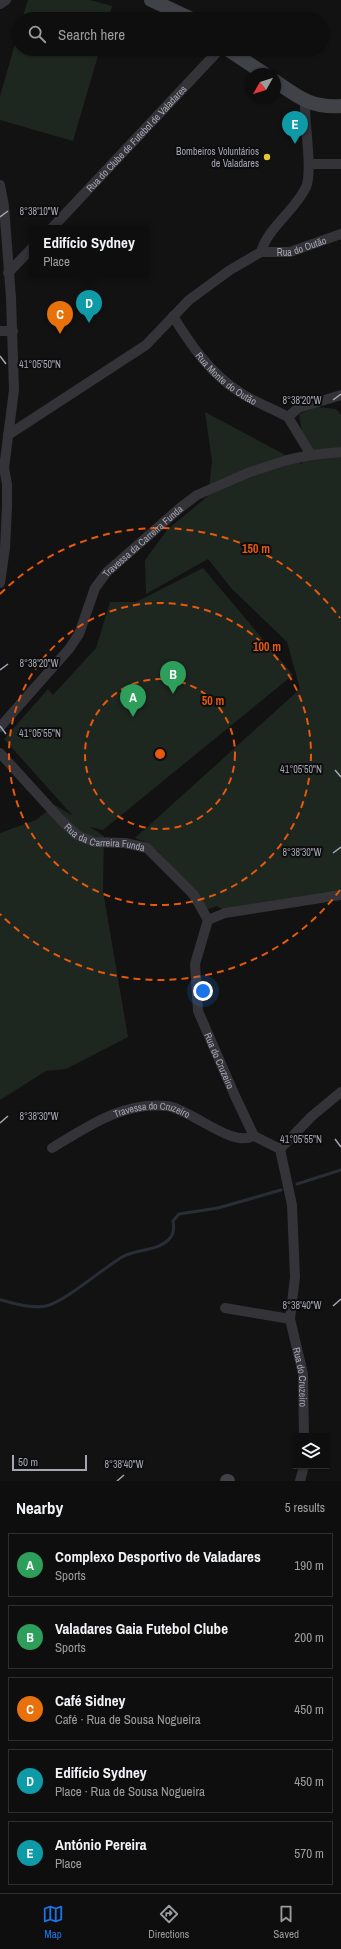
<!DOCTYPE html>
<meta charset="utf-8">
<style>
body{margin:0;font-family:"Archivo Narrow",sans-serif;background:#171717;color:#f1f3f6}
.controls{position:absolute;right:12px;bottom:12px;display:grid;overflow:hidden;border-radius:0px;box-shadow:0 1px 3px #0004}
.controls button{width:36px;height:36px;display:grid;place-items:center;padding:0;border:0;border-bottom:1px solid #2e2e2e;background:#0e0e0e;color:#f1f3f6;font:20px sans-serif}
.compass{position:absolute;left:245px;top:68px;width:36px;height:36px;border-radius:50%;background:#0e0e0e;box-shadow:0 1px 3px #0004;rotate:231deg}
.scale{position:absolute;left:12px;bottom:10px;width:75px;box-sizing:border-box;padding-left:4px;border:2px solid #a4a6b3;border-top:0;font-size:11px;line-height:14px;white-space:nowrap;color:#a4a6b3;-webkit-text-stroke:3px #0d0d0e;paint-order:stroke}
.you{position:absolute;left:203px;top:991px;width:14px;height:14px;margin:-10px;border:3px solid #fff;border-radius:50%;background:#1a73e8;box-shadow:0 0 0 6px #1a73e833}
.badge{display:grid;place-items:center;width:26px;height:26px;border-radius:50%;background:#1a73e8;color:#fff;font-size:13px;font-weight:700}
.pin{position:absolute;translate:-50% -33px;filter:drop-shadow(0 1px 2px #0008)}
.pin::after{content:'';position:absolute;top:21px;width:14px;height:12px;background:inherit;clip-path:polygon(0 0,100% 0,50% 100%)}
.popup{position:absolute;left:29px;top:225px;width:120px;height:52px;box-sizing:border-box;display:grid;place-content:center;border-radius:0px;background:#0e0e0e;filter:drop-shadow(0 1px 3px #0005);font-size:13px;white-space:nowrap;color:#9b9c9e}
.popup b{font-size:15px;color:#f1f3f6}
.popup::after{content:'';position:absolute;left:50%;top:100%;margin-left:-8px;border:8px solid transparent;border-top-color:#0e0e0e}
.list{margin:0;padding:0;list-style:none}
h2{display:flex;justify-content:space-between;align-items:center;height:52px;margin:0;padding:0 16px;font-size:17px}
h2 small{font-size:13px;font-weight:400;color:#9b9c9e}
.list li{display:grid;grid-template-columns:26px 1fr auto;gap:12px;align-items:center;box-sizing:border-box;height:64px;margin:0 8px 8px;padding:0 8px;border:1px solid #2e2e2e;border-radius:0px}
.list b{display:block;font-size:15px;white-space:nowrap}
.list p{margin:0;font-size:13px;white-space:nowrap;color:#9b9c9e}
.list em{font-size:13px;font-style:normal;color:#9b9c9e}
.icon{flex:none;width:22px;height:22px;fill:none;stroke:currentColor;stroke-width:2;stroke-linecap:round;stroke-linejoin:round}
.map{position:relative;flex:none;width:341px;height:1481px;overflow:hidden}
.search{position:absolute;background:#0e0e0e;box-shadow:0 1px 3px #0004;left:12px;right:12px;top:12px;height:44px;display:flex;align-items:center;gap:10px;box-sizing:border-box;padding:0 14px;border-radius:22px;color:#9b9c9e;font-size:15px}
.sheet{height:412px;background:#0e0e0e}
nav{display:flex;justify-content:space-around;align-items:center;box-sizing:border-box;height:56px;border-top:1px solid #2e2e2e;background:#0e0e0e;font-size:11px;color:#9b9c9e}
nav a{display:grid;justify-items:center;gap:2px}
nav .on{color:#1a73e8}
.map>svg:first-child{display:block}
.green{fill:#1e2620}
.lines{fill:none;stroke-linecap:round;stroke-linejoin:round}
.stream{stroke:#292e36;stroke-width:3}
.street{stroke:#333338;stroke-width:10}
.secondary{stroke:#414248;stroke-width:14}
.ticks{fill:none;stroke:#a4a6b3;stroke-width:1.5}
.ring{fill:none;stroke:#e8590c;stroke-width:2;stroke-dasharray:7 5}
.poi-dot{fill:#e8c435;stroke:#0d0d0e;stroke-width:1.5}
.labels{text-anchor:middle;dominant-baseline:central;stroke-width:4;stroke-linejoin:round;paint-order:stroke}
.street-label{font-size:10px;fill:#a4a6b3;stroke:#0d0d0e}
.poi-label{font-size:10px;fill:#a4a6b3;stroke:#0d0d0e;text-anchor:end}
.ticks-label{font-size:10px;text-anchor:middle;fill:#a4a6b3;stroke:#0d0d0e;stroke-width:4;stroke-linejoin:round;paint-order:stroke}
.centre{fill:#e8590c;stroke:#0d0d0e;stroke-width:2}
.ring-label{font-size:12px;text-anchor:middle;font-weight:bold;fill:#e8590c;stroke:#0d0d0e;stroke-width:4;stroke-linejoin:round;paint-order:stroke}
</style>
<div class="map">
<svg width="341" height="1481" viewBox="0 0 341 1481">
<rect width="100%" height="100%" fill="#121213"/>
<path class="green" d="M 28,0 L 90,0 L 112,6 L 108,19 L 22,19 Z
M 19,30 L 19,49 L 100,49 L 73,141 L 0,120 L 0,96 Z
M 317,407 L 336,409 L 341,415 L 341,897 L 222,909 L 217,906 L 206,910 L 192,904 L 175,871 L 158,851 L 143,843 L 145,842 L 135,838 L 300,689 L 287,642 L 231,588 L 208,559 L 146,594 L 145,560 L 168,529 L 208,496 L 212,461 L 205,412 L 302,464 L 304,445 L 299,414 Z
M 203,568 L 293,675 L 103,830 L 90,827 L 104,836 L 103,891 L 128,1037 L 66,1069 L 46,1071 L 0,1100 L 0,833 L 36,820 L 55,805 L 73,816 L 4,739 L 48,689 L 53,695 L 96,648 L 110,602 L 136,602 Z"/>
<g class="lines">
<path class="stream" d="M 297,1184 L 341,1170
M 1,1300 C 14,1303 31,1309 46,1306 C 66,1301 102,1269 122,1257 C 136,1249 160,1251 170,1238 C 174,1234 174,1227 173,1221 L 179,1214 L 218,1208 L 281,1190"/>
<g class="street">
<path d="M 0,4 L 6,0"/>
<path d="M 309,164 L 341,164"/>
<path d="M 0,185 L 4,206 L 11,298 L 14,390 L 4,468 L 7,484 L 7,507 L 5,548 L 0,583"/>
<path id="s1" d="M 52,228 L 220,49"/>
<path d="M 261,252 C 268,227 295,211 306,187 C 313,172 304,121 305,101"/>
<path d="M 8,273 L 32,248"/>
<path id="s2" d="M 173,316 C 190,344 210,373 238,391 C 253,402 272,408 288,417"/>
<path d="M 0,331 L 13,331"/>
<path d="M 288,417 L 298,408 L 341,395"/>
<path d="M 288,417 L 311,455"/>
<path id="s3" d="M 8,435 L 146,345 L 189,300 L 230,270 L 261,252 L 290,252 L 341,234"/>
<path id="s4" d="M 0,727 L 69,649 L 79,634 L 95,588 L 107,572 L 181,507 L 197,495 L 250,472 L 287,460 L 311,455 L 341,452"/>
<path id="s5" d="M 0,753 L 61,820 L 77,835 L 94,842 L 125,843 L 147,848 L 194,895 L 208,920"/>
<path id="s6" d="M 208,920 L 195,964 L 198,1011 L 235,1096 L 254,1136 L 280,1149 L 292,1205 L 295,1277 L 290,1319 L 303,1374 L 304,1436"/>
<path d="M 208,920 L 225,913 L 341,895"/>
<path id="s7" d="M 52,1148 C 87,1127 123,1101 167,1106 C 193,1110 231,1148 254,1136"/>
<path d="M 280,1149 L 312,1116 L 341,1092"/>
<path d="M 225,1308 L 290,1319"/>
<path d="M 300,1481 L 304,1466"/>
</g>
<path class="secondary" d="M 151,0 L 192,19
M 227,49 L 265,74
M 275,81 C 298,97 311,108 341,106
M 227,1481 L 228,1481"/>
</g>
<path class="ticks" d="M 0,217 L 8,211M 0,356 L 6,364M 333,400 L 341,394M 0,670 L 8,664M 0,726 L 6,734M 335,770 L 341,777M 333,853 L 341,847M 0,1123 L 8,1116M 335,1139 L 341,1147M 333,1306 L 341,1299M 117,1481 L 124,1475"/>
<g class="ring">
<circle cx="160" cy="754" r="75"/>
<circle cx="160" cy="754" r="151"/>
<path d="M340 890A226 226 0 0 1 0 914M0 594A226 226 0 0 1 340 618"/>
</g>
<circle class="poi-dot" cx="267" cy="157" r="4"/>
<g class="labels">
<g class="street-label">
<text stroke="none"><textPath href="#s1" startOffset="123">Rua do Clube de Futebol de Valadares</textPath></text>
<text stroke="none"><textPath href="#s3" startOffset="355">Rua do Outão</textPath></text>
<text stroke="none"><textPath href="#s2" startOffset="83">Rua Monte do Outão</textPath></text>
<text stroke="none"><textPath href="#s4" startOffset="238">Travessa da Carreira Funda</textPath></text>
<text stroke="none"><textPath href="#s5" startOffset="140">Rua da Carreira Funda</textPath></text>
<text stroke="none"><textPath href="#s6" startOffset="147">Rua do Cruzeiro</textPath></text>
<text stroke="none"><textPath href="#s7" startOffset="110">Travessa do Cruzeiro</textPath></text>
<text stroke="none"><textPath href="#s6" startOffset="490">Rua do Cruzeiro</textPath></text>
</g>
<g class="poi-label">
<text x="259" y="151">Bombeiros Voluntários<tspan x="259" dy="12">de Valadares</tspan></text>
</g>
</g>
<g class="ticks-label">
<text x="39" y="215">8°38'10"W</text>
<text x="40" y="368">41°05'50"N</text>
<text x="302" y="404">8°38'20"W</text>
<text x="39" y="667">8°38'20"W</text>
<text x="40" y="737">41°05'55"N</text>
<text x="301" y="773">41°05'50"N</text>
<text x="302" y="856">8°38'30"W</text>
<text x="39" y="1120">8°38'30"W</text>
<text x="301" y="1143">41°05'55"N</text>
<text x="302" y="1309">8°38'40"W</text>
<text x="124" y="1468">8°38'40"W</text>
</g>
<circle cx="160" cy="754" r="6" class="centre"/>
<g class="ring-label">
<text x="256" y="553">150 m</text>
<text x="267" y="651">100 m</text>
<text x="213" y="705">50 m</text>
</g>
</svg>
<div class="controls">
<button><svg class="icon" aria-label="layers" viewBox="0 0 24 24"><path d="M12 4l9 5-9 5-9-5zM3 14l9 5 9-5"/></svg></button>
</div>
<svg class="compass" viewBox="-18 -18 36 36"><path d="M0-13l5 13h-10z" fill="#e53935"/><path d="M0 13l5-13h-10z" fill="#9b9c9e"/></svg>
<div class="scale">50 m</div>
<div class="you"></div>
<div class="pin badge" style="left:133px;top:717px;background:#2e9e5b">A</div>
<div class="pin badge" style="left:173px;top:694px;background:#2e9e5b">B</div>
<div class="pin badge" style="left:60px;top:334px;background:#e8710a">C</div>
<div class="pin badge" style="left:89px;top:323px;background:#0f9aa8">D</div>
<div class="popup"><b>Edifício Sydney</b>Place</div>
<div class="pin badge" style="left:295px;top:144px;background:#0f9aa8">E</div>
<div class="search"><svg class="icon" aria-label="search" viewBox="0 0 24 24"><circle cx="10" cy="10" r="6"/><path d="M15 15l6 6"/></svg>Search here</div>
</div>
<section class="sheet">
<h2>Nearby<small>5 results</small></h2>
<ul class="list">
<li><span class="badge" style="background:#2e9e5b">A</span><div><b>Complexo Desportivo de Valadares</b><p>Sports</p></div><em>190 m</em></li>
<li><span class="badge" style="background:#2e9e5b">B</span><div><b>Valadares Gaia Futebol Clube</b><p>Sports</p></div><em>200 m</em></li>
<li><span class="badge" style="background:#e8710a">C</span><div><b>Café Sidney</b><p>Café · Rua de Sousa Nogueira</p></div><em>450 m</em></li>
<li><span class="badge" style="background:#0f9aa8">D</span><div><b>Edifício Sydney</b><p>Place · Rua de Sousa Nogueira</p></div><em>450 m</em></li>
<li><span class="badge" style="background:#0f9aa8">E</span><div><b>António Pereira</b><p>Place</p></div><em>570 m</em></li>
</ul>
</section>
<nav>
<a class="on"><svg class="icon" aria-label="map" viewBox="0 0 24 24"><path d="M3 6l6-2 6 2 6-2v14l-6 2-6-2-6 2zM9 4v14M15 6v14"/></svg>Map</a>
<a><svg class="icon" aria-label="directions" viewBox="0 0 24 24"><path d="M12 3l9 9-9 9-9-9zM9 14v-3h6M13 9l2 2-2 2"/></svg>Directions</a>
<a><svg class="icon" aria-label="saved" viewBox="0 0 24 24"><path d="M7 4h10v16l-5-4-5 4z"/></svg>Saved</a>
</nav>
